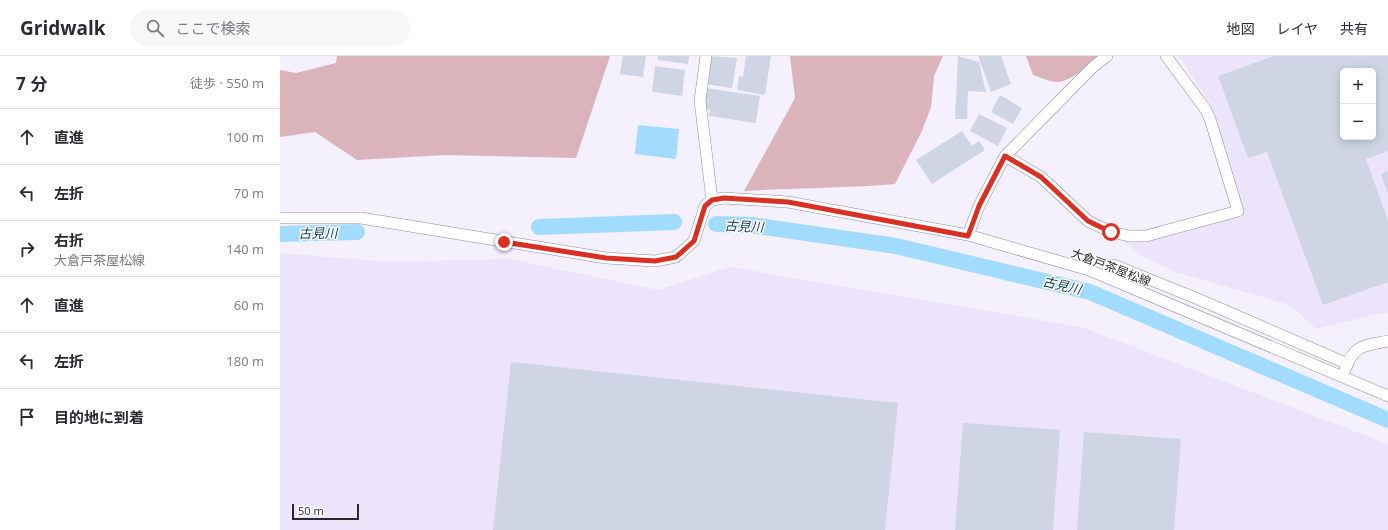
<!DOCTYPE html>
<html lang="ja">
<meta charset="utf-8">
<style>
body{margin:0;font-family:"Open Sans","Noto Sans JP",sans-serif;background:#f7f7f7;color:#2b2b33}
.controls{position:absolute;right:12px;top:12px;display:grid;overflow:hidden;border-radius:6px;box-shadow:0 2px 10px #0003}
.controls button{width:36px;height:36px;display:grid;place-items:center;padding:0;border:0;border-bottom:1px solid #e1e1e2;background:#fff;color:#2b2b33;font:20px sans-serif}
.scale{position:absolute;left:12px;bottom:10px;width:67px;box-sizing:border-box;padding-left:4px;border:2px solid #2a282e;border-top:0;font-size:11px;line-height:14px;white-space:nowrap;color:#2a282e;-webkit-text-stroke:3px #fff;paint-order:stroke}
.stop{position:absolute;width:12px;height:12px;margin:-9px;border:3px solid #d93025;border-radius:50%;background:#fff}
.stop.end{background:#d93025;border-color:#fff;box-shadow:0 1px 4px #0008}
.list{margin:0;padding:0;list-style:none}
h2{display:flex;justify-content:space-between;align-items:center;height:52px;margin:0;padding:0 16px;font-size:17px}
h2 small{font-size:13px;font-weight:400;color:#7c7c81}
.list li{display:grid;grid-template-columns:26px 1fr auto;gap:12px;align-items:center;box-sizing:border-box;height:56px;padding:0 16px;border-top:1px solid #e1e1e2}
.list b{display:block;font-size:15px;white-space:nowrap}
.list p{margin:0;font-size:13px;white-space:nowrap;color:#7c7c81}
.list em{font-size:13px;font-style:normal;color:#7c7c81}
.icon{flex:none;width:22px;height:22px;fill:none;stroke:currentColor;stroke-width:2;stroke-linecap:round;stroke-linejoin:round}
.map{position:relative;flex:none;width:1108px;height:474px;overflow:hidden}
header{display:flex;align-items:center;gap:24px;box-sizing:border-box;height:56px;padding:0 20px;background:#fff;border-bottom:1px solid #e1e1e2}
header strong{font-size:19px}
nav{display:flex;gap:22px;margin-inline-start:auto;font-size:14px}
.search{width:280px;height:36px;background:#f7f7f7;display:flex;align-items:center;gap:10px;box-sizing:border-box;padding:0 14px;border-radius:22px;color:#7c7c81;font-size:15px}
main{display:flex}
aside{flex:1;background:#fff}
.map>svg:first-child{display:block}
.built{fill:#ebe4fa;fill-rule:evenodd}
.green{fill:#dbb3bb}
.water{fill:#a1dbfe}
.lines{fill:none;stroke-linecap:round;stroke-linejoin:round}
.river{stroke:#a1dbfe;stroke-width:16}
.building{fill:#cfd5e4;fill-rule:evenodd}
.minor-casing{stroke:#918d9b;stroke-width:12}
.minor{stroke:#fff;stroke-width:11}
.route{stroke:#d93025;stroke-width:5}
.labels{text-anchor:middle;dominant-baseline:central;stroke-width:3;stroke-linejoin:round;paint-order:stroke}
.street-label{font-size:12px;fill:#2a282e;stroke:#fff}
.water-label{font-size:13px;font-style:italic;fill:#124058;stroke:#fff}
</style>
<header>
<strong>Gridwalk</strong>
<div class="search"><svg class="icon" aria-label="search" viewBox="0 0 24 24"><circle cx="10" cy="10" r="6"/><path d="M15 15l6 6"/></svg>ここで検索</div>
<nav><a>地図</a><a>レイヤ</a><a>共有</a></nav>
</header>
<main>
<aside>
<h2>7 分<small>徒歩 · 550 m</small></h2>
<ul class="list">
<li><svg class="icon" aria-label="ahead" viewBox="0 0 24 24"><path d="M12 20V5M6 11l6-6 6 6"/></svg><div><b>直進</b></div><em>100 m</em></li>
<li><svg class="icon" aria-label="left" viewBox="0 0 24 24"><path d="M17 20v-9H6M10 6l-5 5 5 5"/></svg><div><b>左折</b></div><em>70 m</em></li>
<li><svg class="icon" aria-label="right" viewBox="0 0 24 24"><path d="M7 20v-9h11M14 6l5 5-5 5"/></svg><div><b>右折</b><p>大倉戸茶屋松線</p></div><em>140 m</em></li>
<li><svg class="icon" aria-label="ahead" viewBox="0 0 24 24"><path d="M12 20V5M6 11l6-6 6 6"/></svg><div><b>直進</b></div><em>60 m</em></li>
<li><svg class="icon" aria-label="left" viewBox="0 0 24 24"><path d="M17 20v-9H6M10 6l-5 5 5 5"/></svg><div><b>左折</b></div><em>180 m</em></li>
<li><svg class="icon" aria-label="arrive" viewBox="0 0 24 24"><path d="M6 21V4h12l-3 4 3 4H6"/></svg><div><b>目的地に到着</b></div></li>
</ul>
</aside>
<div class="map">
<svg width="1108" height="474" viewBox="0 0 1108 474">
<rect width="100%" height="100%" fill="#f4f0fd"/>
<path class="built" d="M 899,0 L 1108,0 L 1108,257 L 1097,258 L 1036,273 L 1010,249 L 895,216 L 860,199 L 836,178 L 958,155 L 951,113 L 932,51 ZM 1063,15 L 1093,15 L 1093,81 L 1063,81 Z
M 0,197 L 108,206 L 229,203 L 378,234 L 450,211 L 801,271 L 1108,388 L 1108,474 L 0,474 Z"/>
<path class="green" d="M 57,0 L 330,0 L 296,102 L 166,99 L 77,104 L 35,76 L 0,81 L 0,14 L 16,17 L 56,7 Z
M 510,0 L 663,0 L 654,20 L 651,51 L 642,75 L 615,128 C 565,132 514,132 464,135 L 515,42 Z
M 746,0 L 819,0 C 810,8 789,27 777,26 C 769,26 760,21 753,19 Z"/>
<path class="water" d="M 358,69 L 399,73 L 396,103 L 355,98 Z"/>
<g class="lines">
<path class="river" d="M 436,168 L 471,169 L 616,190 L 810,236 L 1108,364
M 259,171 L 394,166
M 0,178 L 77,176"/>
</g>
<path class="building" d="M 343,0 L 366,0 L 363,21 L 340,18 Z
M 378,0 L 409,0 L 408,8 L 378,4 Z
M 429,0 L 457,2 L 452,32 L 425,28 Z
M 466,0 L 491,0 L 485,39 L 457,34 L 459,20 L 463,21 Z
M 678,0 L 699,6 L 706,36 L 688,35 L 687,63 L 675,63 Z
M 698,0 L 721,0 L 731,28 L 711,36 Z
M 994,0 L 1108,0 L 1108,95 L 1086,103 L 1108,165 L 1108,226 L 1043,249 L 987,96 L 968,102 L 938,20 ZM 1063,15 L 1093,15 L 1093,81 L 1063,81 Z
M 375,10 L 405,14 L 402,40 L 372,36 Z
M 425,32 L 480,40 L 476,67 L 429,60 L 430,54 L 423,53 Z
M 720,39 L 742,52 L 733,68 L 711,56 Z
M 699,58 L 727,72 L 718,90 L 690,75 Z
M 682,75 L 692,90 L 699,85 L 705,94 L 652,128 L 636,104 Z
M 1108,115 L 1108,137 L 1101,118 Z
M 231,306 L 618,347 L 605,474 L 213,474 Z
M 683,367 L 780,374 L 773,474 L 675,474 Z
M 804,376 L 901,383 L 894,474 L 797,474 Z"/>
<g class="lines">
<defs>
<path id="minor" d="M 426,0 L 420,45 L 432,144
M 725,100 L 761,121 L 808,165 L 831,176 L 849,180 L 866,180 L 958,155 L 931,66 L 926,54 L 886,0
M 0,162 L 81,162 L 326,202 L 375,205 L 396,201 L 414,185 L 425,150 L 432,144 L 444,142 L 508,146 L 688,179 L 809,214 L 1108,340
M 688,179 L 699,150 L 725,100 L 813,11 L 827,0
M 834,209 L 918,243 L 1068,308
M 1065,314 C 1074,288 1084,290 1108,285"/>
</defs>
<use href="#minor" class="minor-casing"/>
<use href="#minor" class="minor"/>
</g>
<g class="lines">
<path class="route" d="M 224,186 L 326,202 L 375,205 L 396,201 L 414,185 L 425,150 L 432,144 L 444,142 L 508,146 L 688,180 L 699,150 L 725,100 L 761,121 L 808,165 L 831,176"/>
</g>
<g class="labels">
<g class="street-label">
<text transform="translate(831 211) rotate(21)">大倉戸茶屋松線</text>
</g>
<g class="water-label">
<text transform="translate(464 170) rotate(3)">古見川</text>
<text transform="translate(38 177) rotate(-1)">古見川</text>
<text transform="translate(782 229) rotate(13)">古見川</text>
</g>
</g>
</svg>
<div class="controls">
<button>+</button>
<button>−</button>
</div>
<div class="scale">50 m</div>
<div class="stop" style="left:831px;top:176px"></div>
<div class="stop end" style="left:224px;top:186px"></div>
</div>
</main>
